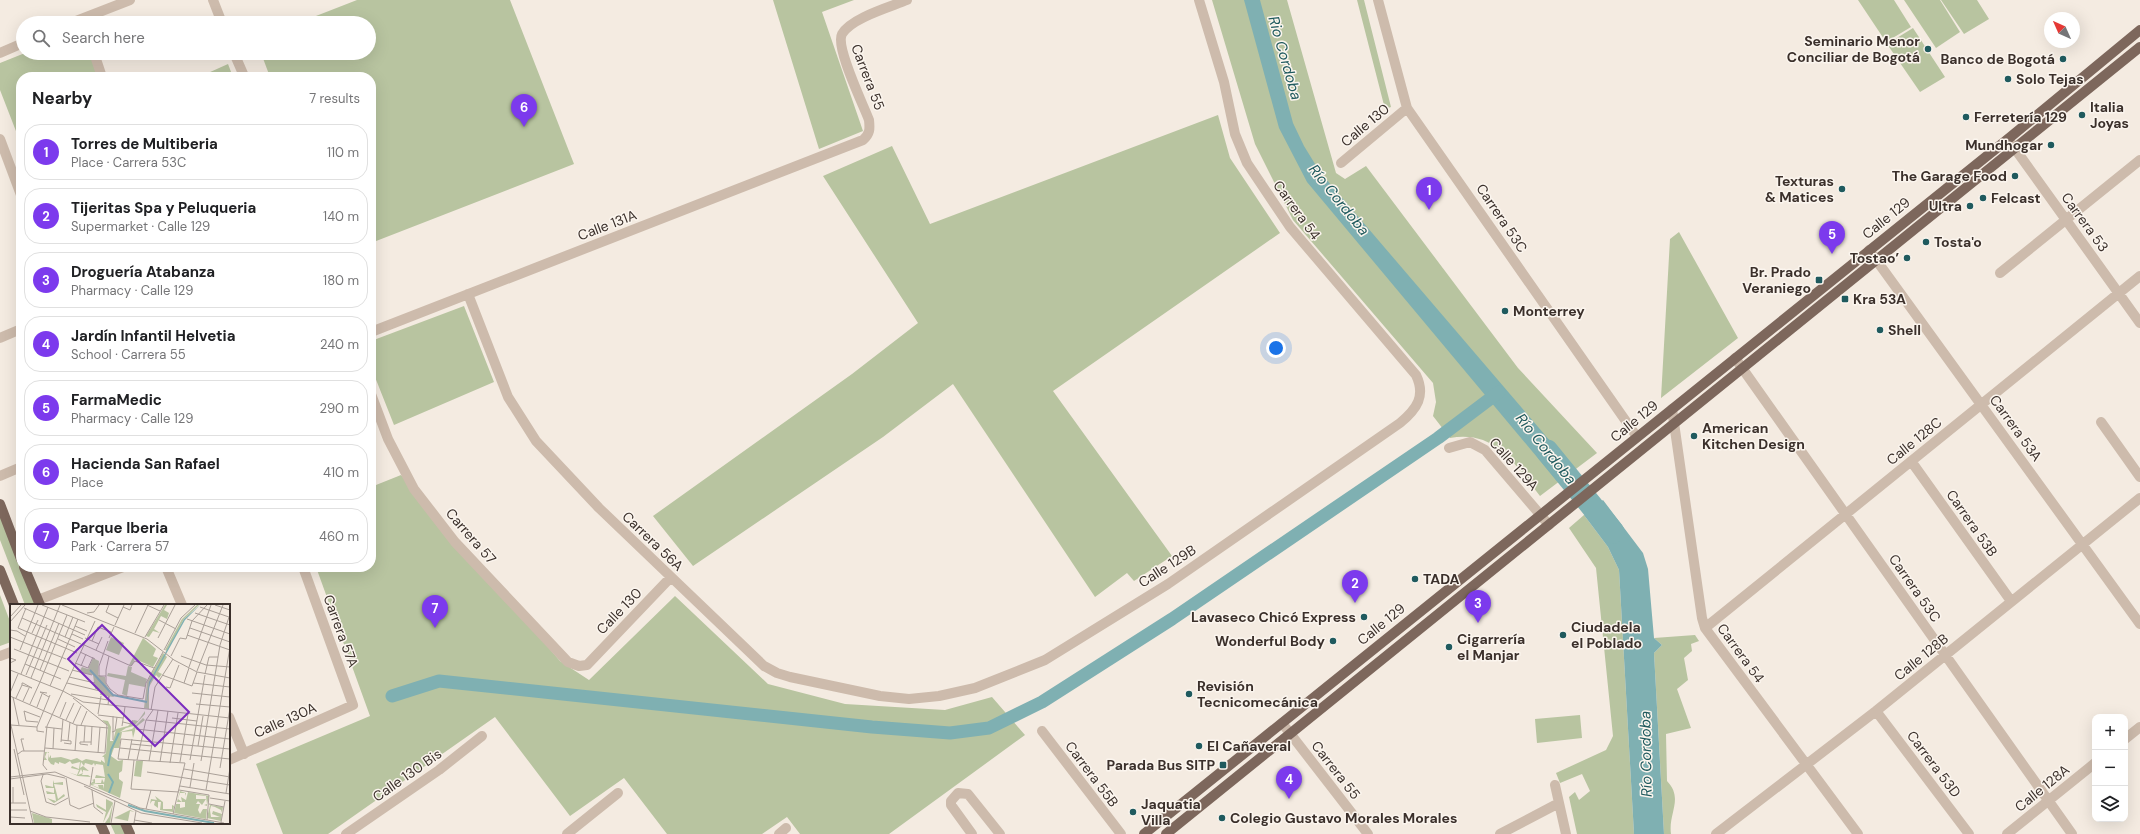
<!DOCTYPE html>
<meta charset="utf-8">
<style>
body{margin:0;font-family:"DM Sans",sans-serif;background:#f6f6f6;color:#202124}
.controls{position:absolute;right:12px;bottom:12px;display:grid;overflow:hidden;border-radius:8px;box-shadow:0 4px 16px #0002}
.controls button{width:36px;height:36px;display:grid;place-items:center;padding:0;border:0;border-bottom:1px solid #e0e0e0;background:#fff;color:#202124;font:20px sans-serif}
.compass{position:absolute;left:2044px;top:12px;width:36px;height:36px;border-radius:50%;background:#fff;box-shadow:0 4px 16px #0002;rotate:315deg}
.you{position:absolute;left:1276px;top:348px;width:14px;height:14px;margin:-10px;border:3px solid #fff;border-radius:50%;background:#1a73e8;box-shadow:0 0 0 6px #1a73e833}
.badge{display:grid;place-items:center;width:26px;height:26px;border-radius:50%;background:#7c3aed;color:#fff;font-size:13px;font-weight:700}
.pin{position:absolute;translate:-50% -33px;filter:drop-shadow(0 1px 2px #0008)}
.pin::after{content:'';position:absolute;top:21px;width:14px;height:12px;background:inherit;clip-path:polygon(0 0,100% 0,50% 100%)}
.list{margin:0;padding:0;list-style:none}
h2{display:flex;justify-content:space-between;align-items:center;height:52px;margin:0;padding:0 16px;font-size:17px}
h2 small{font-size:13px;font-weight:400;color:#757577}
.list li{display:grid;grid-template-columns:26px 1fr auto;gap:12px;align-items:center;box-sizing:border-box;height:56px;margin:0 8px 8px;padding:0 8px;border:1px solid #e0e0e0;border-radius:16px}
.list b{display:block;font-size:15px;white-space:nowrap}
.list p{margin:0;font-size:13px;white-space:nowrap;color:#757577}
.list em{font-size:13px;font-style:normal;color:#757577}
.icon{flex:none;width:22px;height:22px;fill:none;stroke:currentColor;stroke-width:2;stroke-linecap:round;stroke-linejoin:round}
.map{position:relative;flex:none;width:2140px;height:834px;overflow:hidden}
.search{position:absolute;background:#fff;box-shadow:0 4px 16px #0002;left:16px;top:16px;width:360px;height:44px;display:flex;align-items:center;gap:10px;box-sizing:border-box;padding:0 14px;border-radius:22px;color:#757577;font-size:15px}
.panel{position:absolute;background:#fff;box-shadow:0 4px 16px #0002;left:16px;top:72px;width:360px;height:500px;border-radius:16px}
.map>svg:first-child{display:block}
.green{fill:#b8c4a0}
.water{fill:#7fb0b2}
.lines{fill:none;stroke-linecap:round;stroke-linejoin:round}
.canal{stroke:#7fb0b2;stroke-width:13}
.river{stroke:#7fb0b2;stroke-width:23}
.minor{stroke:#cdbbac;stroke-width:10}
.major{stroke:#7d675c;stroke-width:10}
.poi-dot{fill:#1f5a5e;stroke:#fbf5ee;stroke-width:1.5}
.labels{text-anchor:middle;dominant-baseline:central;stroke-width:3;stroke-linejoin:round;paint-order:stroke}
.poi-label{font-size:14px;font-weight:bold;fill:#3b302b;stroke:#fbf5ee;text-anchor:start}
.street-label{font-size:14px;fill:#3b302b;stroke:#fbf5ee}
.water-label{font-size:15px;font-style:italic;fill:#1f5a5e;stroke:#fbf5ee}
.inset-river{fill:none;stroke:#7fb0b2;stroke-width:2}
.inset-road{fill:none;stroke:#aaa098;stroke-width:1}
.view{fill:#7b2cbf;fill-opacity:0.15;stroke:#7b2cbf;stroke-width:2}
.inset-edge{fill:none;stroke:#3b302b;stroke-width:2}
</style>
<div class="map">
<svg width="2140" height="834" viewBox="0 0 2140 834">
<rect width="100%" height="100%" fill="#f4ebe1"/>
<path class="green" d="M 357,0 L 510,0 L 574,164 L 371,243 L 371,77 L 270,77 L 261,53 L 369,53 L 369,23 L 298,23 Z
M 773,0 L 854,0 L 822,12 L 863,131 L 819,149 Z
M 1212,0 L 1287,0 L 1336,173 L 1345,179 L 1366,166 L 1518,368 L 1597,453 L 1540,496 C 1515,465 1497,430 1450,438 L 1433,416 L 1436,402 L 1433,383 L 1293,220 L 1255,144 Z
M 1357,0 L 1364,0 L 1391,107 L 1385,109 Z
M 1858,0 L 1894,0 L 1911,27 L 1886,42 Z
M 1904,0 L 1940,0 L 1960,32 L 1936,48 Z
M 1941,0 L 1977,0 L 1989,19 L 1964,34 Z
M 1913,28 L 1945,77 L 1920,92 L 1887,44 Z
M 25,53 L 92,53 L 102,77 L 21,77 L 21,144 L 0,90 L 0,63 Z
M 228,64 L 233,77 L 199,77 Z
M 1218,115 L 1230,158 L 1280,233 L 1053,391 L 1172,556 L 1134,581 L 1127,573 L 1095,597 L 953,384 L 883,437 L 693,566 L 653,516 L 852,374 L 918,323 L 823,176 L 892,146 L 930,224 Z
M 1679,232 L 1738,338 L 1661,398 L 1670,239 Z
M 464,306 L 494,382 L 394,425 L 371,367 L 371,341 Z
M 401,475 L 560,661 L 589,680 L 675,596 L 768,684 L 845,704 L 945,710 L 992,697 L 1025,735 L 889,834 L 800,834 L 787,817 L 762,834 L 667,834 L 624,778 L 570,816 L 495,717 L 328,834 L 283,834 L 256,764 L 370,716 L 316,567 L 371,567 L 371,487 Z
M 0,511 L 37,605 L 25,605 L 0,540 Z
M 1584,515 L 1608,547 L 1619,570 L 1634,834 L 1577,834 L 1569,797 L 1575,792 L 1579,800 L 1590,791 L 1582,774 L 1560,783 L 1556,773 L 1606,750 L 1613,736 L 1596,568 L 1569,528 Z
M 0,595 L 11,624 L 11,642 L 0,646 Z
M 1695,635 L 1699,641 L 1691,644 L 1692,651 L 1684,658 L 1688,680 L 1677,689 L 1691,728 L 1666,734 L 1667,781 C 1684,799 1668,813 1671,834 L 1664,834 L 1654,653 L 1662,645 L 1654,638 Z
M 1580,715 L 1582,738 L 1537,743 L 1535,719 Z
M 110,823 L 121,823 L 125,834 L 115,834 Z"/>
<path class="water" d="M 1244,0 L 1260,0 L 1293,123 L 1304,146 L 1320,172 L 1574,469 L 1557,481 L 1307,182 L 1279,128 Z
M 1603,500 L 1643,553 L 1648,569 L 1654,638 L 1662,645 L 1654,653 L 1664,834 L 1634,834 L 1619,570 L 1608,547 L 1584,515 Z"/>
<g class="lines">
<path class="canal" d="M 392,696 L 439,681 L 872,727 L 950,733 L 989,728 L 1042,702 L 1172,619 L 1438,438 L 1499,392"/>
<path class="river" d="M 1547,451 L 1613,532"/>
<path class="minor" d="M 213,0 L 222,23
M 1378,0 L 1407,108 L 1637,437
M 71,23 L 130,0
M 0,53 L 23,43
M 94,53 L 102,77
M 234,53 L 244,76
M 0,139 L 21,195
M 2008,139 L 2140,323
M 1341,163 L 1407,108
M 1869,250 L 2140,624
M 2000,273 L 2140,160
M 468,294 L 508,397 L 536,441 L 599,508 L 764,666 L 777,673 L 790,677 L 880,696 L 909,699 L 939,696 L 975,688 L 1045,660 L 1168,584 L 1400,423 C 1417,409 1426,396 1416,375 L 1290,227 L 1247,163 L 1235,134 L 1224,82 L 1199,0
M 371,332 L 863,140 C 870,134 870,129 869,120 C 863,104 835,47 842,34 C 851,18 890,7 907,0
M 0,338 L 21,329
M 1735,358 L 2072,834
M 371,394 L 388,439 L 414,489 L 455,542 L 568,662 L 579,666 L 587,665 L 671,577
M 1672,409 L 1702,618 L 1705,628 L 1858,834
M 2101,422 L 2140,477
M 1449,448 L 1470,442 L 1485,450 L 1549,525
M 1911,461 L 2011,601
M 0,476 L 21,467
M 166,567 L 182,605
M 38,600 L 123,567
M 1705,628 L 2140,276
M 0,656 L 11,652
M 1876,711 L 1969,834
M 229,717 L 244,754
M 1282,723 L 1368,834
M 1042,731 L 1121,834
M 2125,739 L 2140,727
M 229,760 L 353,705 L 303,567
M 1555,785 L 1566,834
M 346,834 L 439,770 L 482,736
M 567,834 L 618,793
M 779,834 L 786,828
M 972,834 L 951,805 L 951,801 L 958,793 L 968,794 L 1000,834
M 1500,834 L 1559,803
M 1716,834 L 1876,711 L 2140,498
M 2007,834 L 2095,763"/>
<path class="major" d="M 0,504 L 21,559
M 24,567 L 40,605
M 0,570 L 14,605
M 100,823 L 105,834
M 125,823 L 130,834
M 1144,834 L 2008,139 L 2140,30
M 1166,834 L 2140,47"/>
</g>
<g class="poi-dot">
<circle cx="1928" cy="49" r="4"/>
<circle cx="2063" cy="59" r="4"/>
<circle cx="2008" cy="79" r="4"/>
<circle cx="2082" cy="115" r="4"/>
<circle cx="1966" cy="117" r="4"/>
<circle cx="2051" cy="145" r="4"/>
<circle cx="2015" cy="176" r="4"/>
<circle cx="1842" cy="189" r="4"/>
<circle cx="1983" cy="198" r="4"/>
<circle cx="1970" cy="206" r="4"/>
<circle cx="1926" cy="242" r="4"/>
<circle cx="1907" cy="258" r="4"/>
<rect x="1815" y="276" width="8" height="8" rx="2"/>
<rect x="1841" y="295" width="8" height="8" rx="2"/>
<circle cx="1505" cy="311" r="4"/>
<circle cx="1880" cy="330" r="4"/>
<circle cx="1694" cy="436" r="4"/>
<circle cx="1415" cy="579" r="4"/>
<circle cx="1364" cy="617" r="4"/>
<circle cx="1563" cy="635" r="4"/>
<circle cx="1333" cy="641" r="4"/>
<circle cx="1449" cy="647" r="4"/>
<circle cx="1189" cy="694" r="4"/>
<circle cx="1199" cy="746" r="4"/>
<rect x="1219" y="761" width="8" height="8" rx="2"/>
<circle cx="1133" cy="812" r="4"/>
<circle cx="1222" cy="818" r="4"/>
</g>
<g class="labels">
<g class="poi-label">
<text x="1920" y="41" text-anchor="end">Seminario Menor<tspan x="1920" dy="16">Conciliar de Bogotá</tspan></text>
<text x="2055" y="59" text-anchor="end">Banco de Bogotá</text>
<text x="2016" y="79">Solo Tejas</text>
<text x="2090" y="107">Italia<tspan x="2090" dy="16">Joyas</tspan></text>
<text x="1974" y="117">Ferretería 129</text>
<text x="2043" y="145" text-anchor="end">Mundhogar</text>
<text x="2007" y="176" text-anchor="end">The Garage Food</text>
<text x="1834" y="181" text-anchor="end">Texturas<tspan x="1834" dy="16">&amp; Matices</tspan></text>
<text x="1991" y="198">Felcast</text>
<text x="1962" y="206" text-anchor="end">Ultra</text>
<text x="1934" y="242">Tosta'o</text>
<text x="1899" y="258" text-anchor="end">Tostao’</text>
<text x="1811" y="272" text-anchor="end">Br. Prado<tspan x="1811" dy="16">Veraniego</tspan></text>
<text x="1853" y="299">Kra 53A</text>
<text x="1513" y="311">Monterrey</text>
<text x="1888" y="330">Shell</text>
<text x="1702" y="428">American<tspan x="1702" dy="16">Kitchen Design</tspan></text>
<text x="1423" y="579">TADA</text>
<text x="1356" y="617" text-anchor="end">Lavaseco Chicó Express</text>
<text x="1571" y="627">Ciudadela<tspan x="1571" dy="16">el Poblado</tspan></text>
<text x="1457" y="639">Cigarrería<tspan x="1457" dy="16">el Manjar</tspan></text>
<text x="1325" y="641" text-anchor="end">Wonderful Body</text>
<text x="1197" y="686">Revisión<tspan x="1197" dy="16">Tecnicomecánica</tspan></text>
<text x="1207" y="746">El Cañaveral</text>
<text x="1215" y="765" text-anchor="end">Parada Bus SITP</text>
<text x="1141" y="804">Jaquatia<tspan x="1141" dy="16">Villa</tspan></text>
<text x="1230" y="818">Colegio Gustavo Morales Morales</text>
</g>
<g class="street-label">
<text transform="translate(868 77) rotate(69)">Carrera 55</text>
<text transform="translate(1365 125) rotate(-40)">Calle 130</text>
<text transform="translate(1297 210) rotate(54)">Carrera 54</text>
<text transform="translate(1502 218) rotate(56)">Carrera 53C</text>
<text transform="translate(1886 218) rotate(-39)">Calle 129</text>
<text transform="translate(2085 222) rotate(54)">Carrera 53</text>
<text transform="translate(607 225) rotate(-21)">Calle 131A</text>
<text transform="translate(1634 421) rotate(-39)">Calle 129</text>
<text transform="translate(2016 428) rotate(54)">Carrera 53A</text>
<text transform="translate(1914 441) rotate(-39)">Calle 128C</text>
<text transform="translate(1514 464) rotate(48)">Calle 129A</text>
<text transform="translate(1972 523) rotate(55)">Carrera 53B</text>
<text transform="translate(471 536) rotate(49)">Carrera 57</text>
<text transform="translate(653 541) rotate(44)">Carrera 56A</text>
<text transform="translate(1167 566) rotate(-33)">Calle 129B</text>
<text transform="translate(1915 588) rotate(55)">Carrera 53C</text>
<text transform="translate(619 611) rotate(-46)">Calle 130</text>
<text transform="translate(1381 624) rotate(-39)">Calle 129</text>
<text transform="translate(341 631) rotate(70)">Carrera 57A</text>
<text transform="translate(1741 653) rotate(54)">Carrera 54</text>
<text transform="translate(1921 657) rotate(-39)">Calle 128B</text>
<text transform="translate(285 720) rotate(-24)">Calle 130A</text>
<text transform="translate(1934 764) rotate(53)">Carrera 53D</text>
<text transform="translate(1336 770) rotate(52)">Carrera 55</text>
<text transform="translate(1092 774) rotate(53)">Carrera 55B</text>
<text transform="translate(407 775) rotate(-35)">Calle 130 Bis</text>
<text transform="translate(2042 788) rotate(-39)">Calle 128A</text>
</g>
<g class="water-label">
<text transform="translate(1285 58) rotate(74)">Rio Cordoba</text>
<text transform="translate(1339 200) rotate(51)">Río Cordoba</text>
<text transform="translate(1546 449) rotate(51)">Río Cordoba</text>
<text transform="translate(1646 754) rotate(-91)">Río Cordoba</text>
</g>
</g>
<g transform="translate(10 604)">
<rect width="220" height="220" fill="#f4ebe1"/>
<path d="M 155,1 L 157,1 L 154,6 L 159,9 L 157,15 L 151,12 L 144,25 L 150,29 L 143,27 L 139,33 L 136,32 ZM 187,1 L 189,1 L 174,15 L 157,47 L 155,46 L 172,15 ZM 101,33 L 114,39 L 109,51 L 96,46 ZM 133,34 L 146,45 L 143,52 L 148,54 L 143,63 L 125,55 L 122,62 L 119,61 ZM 153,49 L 157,53 L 148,68 L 152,70 L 149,74 L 146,71 L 139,83 L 139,105 L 134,104 L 137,78 ZM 83,54 L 89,57 L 88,71 L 95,73 L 96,80 L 104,93 L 90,91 L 91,86 L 85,85 L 83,71 L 69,68 L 72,63 L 78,65 ZM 118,62 L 122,63 L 121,68 L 137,75 L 135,83 L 119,80 L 117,92 L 112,90 L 115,76 L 97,72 L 98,69 L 116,72 ZM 135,107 L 135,110 L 124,122 L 116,124 L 110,128 L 122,125 L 133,114 L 135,116 L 126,123 L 123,134 L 122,127 L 112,128 L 109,144 L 104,144 L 101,152 L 108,157 L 113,156 L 112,167 L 109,169 L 109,175 L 113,178 L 110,194 L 81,181 L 81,179 L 85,180 L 82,181 L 89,184 L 88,181 L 93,181 L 94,185 L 94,180 L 88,180 L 81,179 L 84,177 L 82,176 L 85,175 L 85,179 L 91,179 L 92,175 L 94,179 L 95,174 L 85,174 L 86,171 L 95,173 L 93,161 L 86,160 L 85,162 L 84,159 L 82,161 L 75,159 L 74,162 L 71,158 L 70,164 L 73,162 L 79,167 L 73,166 L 73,169 L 71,165 L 68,171 L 73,169 L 72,171 L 78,171 L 81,173 L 68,172 L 58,168 L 67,171 L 69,166 L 61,164 L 62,162 L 69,165 L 70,158 L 62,160 L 60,157 L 55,160 L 49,158 L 49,160 L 45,158 L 44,161 L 41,160 L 38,156 L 39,149 L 37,148 L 35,153 L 37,156 L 34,156 L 35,148 L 39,148 L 39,154 L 41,151 L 41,154 L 51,153 L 61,156 L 67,154 L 72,157 L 76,155 L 91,158 L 91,156 L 95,159 L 94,153 L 92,153 L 96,149 L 98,122 L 92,116 L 98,117 L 101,123 L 100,137 L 103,137 L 106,125 L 118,122 L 124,116 L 128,117 ZM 126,157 L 133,157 L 131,173 L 124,172 ZM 43,176 L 44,179 L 53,178 L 53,181 L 44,180 L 46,187 L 54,186 L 46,187 L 48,195 L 54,190 L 55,192 L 44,199 L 37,194 L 46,197 L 45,190 L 37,190 L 36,187 L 44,189 L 44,184 L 36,184 L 35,181 L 43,183 ZM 170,187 L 176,189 L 176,192 L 175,189 L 170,189 L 168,195 L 172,198 L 171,193 L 176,196 L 178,188 L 199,192 L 197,201 L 197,202 L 194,201 L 197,200 L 196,192 L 186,191 L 186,195 L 196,195 L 192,201 L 188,197 L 186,200 L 190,200 L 188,206 L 190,210 L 193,205 L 197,205 L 196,215 L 164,209 L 166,200 L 170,200 L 170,204 L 175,203 L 175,198 L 167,198 ZM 145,192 L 153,198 L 153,205 L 162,205 L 162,201 L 164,202 L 163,208 L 150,206 L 151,198 L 148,198 L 148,204 L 144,201 L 145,197 L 142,197 L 140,200 L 141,195 L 147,196 ZM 96,195 L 102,198 L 103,199 L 103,200 L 100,219 L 95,219 L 99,213 L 103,199 L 93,219 L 96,208 L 87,203 L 86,200 L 96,206 ZM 200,201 L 213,203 L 212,209 L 211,206 L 205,203 L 201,202 L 200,206 L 201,213 L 210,213 L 202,210 L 203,207 L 212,210 L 211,217 L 197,214 ZM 120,206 L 125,208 L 120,207 L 118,217 L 104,214 ZM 22,209 L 42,215 L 42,219 L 24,219 Z" fill="#b8c4a0"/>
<path d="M 190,1 L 175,16 L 140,79 L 136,104 L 139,78 L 174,15 Z" fill="#7fb0b2"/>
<path class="inset-river" d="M 80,66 L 103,91 L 137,98M 98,162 L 101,146 L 109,129M 98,170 L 103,178 L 99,189M 118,201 L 135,207 L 204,219"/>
<path class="inset-road" d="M 32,1 L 75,18M 52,1 L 137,35 L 164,56 L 187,68 L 220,74M 99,1 L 96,8 L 108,14M 137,1 L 150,7M 205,1 L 220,6M 113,3 L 120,6 L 122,1M 190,3 L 219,13 L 210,41 L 191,157M 14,4 L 75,31M 77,9 L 84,8 L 89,1M 185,9 L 220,21M 0,13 L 11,1M 12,14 L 71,40M 177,15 L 220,30M 149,16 L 166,25M 0,18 L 15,1M 105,21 L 114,1M 65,22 L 77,27M 8,24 L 67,49M 8,24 L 16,4M 180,24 L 220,38M 0,26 L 7,27 L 15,32M 22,29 L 28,16M 125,29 L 138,1M 62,30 L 73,35M 177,31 L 220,46M 0,33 L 56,55M 55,33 L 63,13M 135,33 L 154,1M 75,34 L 89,40M 99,34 L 104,23M 148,34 L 165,1M 48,35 L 65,43M 82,37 L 88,23 L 101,28M 72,40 L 121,62 L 125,57 L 144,64M 4,45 L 59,67M 10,46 L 28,1M 86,46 L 92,33M 154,46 L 171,14 L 185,1M 70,48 L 85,55M 99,52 L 96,66 L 96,79 L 100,85 L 108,91 L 133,95 L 136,79 L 153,48M 161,52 L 170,34 L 176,35 L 182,17 L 197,1M 171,52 L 196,61 L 220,63M 0,54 L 6,56 L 0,59M 65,59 L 78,64 L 83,53M 15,60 L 51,75M 71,62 L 76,50M 179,63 L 201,1M 0,66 L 53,87 L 73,98 L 220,114M 30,66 L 49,19M 62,66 L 82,71M 187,67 L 213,1M 11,70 L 38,3M 195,70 L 199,53 L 208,53M 16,71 L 37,21M 152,71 L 182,82 L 187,68M 96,72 L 89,72 L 89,62 L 98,37M 59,73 L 85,79M 21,74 L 50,1M 30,78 L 57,11M 57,79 L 90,87M 174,79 L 179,64M 183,79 L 220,83M 40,82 L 68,15M 156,83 L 160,84 L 169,61M 0,89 L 8,70M 37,89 L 30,88 L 39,93M 182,89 L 220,93M 61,90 L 98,96M 0,92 L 66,121 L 98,124M 3,93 L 9,121M 6,94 L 12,81 L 12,79 L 13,79 L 22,84 L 12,81M 98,96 L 99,92 L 98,101M 13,97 L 19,84M 20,100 L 30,78M 186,100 L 220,103M 27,103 L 32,90M 141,106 L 145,83 L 163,55M 88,110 L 91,92M 88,111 L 113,114M 103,112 L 103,136M 50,113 L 56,98M 162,114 L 187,117M 56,116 L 64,99M 136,116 L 220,125M 0,117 L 23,219M 28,118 L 16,117 L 14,107 L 30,113M 113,118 L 121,120 L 123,116M 63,119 L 71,102M 1,121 L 27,123M 71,121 L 77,107M 112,122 L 115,103M 35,123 L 52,125M 126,125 L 220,135M 34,128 L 27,127 L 27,123 L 40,91M 102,128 L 105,127 L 107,113M 14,135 L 11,135 L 14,147M 51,136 L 61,137 L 61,140 L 54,139M 58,137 L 60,118M 51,138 L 53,115M 74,138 L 75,122M 121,140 L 142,142M 78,141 L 70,140 L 70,138 L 81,138M 81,141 L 82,122M 188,142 L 193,112M 35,144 L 95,149 L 97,121 L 63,94M 110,144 L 220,155M 4,145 L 14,191M 43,145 L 44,124M 65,147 L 67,121M 88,149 L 90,123M 8,150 L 12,147 L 34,147M 118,156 L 122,135M 124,156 L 121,185 L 169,188M 127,156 L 136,116 L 143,106M 180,156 L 195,71M 139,157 L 148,106M 150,158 L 158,107M 170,158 L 178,110M 160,159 L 168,109M 210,164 L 220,104M 174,165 L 220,173M 37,166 L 33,161 L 37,122 L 85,17M 137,168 L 220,181M 33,171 L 31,177 L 36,198 L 45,201 L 58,194M 0,173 L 45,168 L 130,204 L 214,219M 56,174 L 60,201 L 69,205 L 84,199M 0,175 L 37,170 L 55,174M 74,182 L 131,209 L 192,219M 80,182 L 83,163M 170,182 L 220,190M 180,183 L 184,159M 82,186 L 84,203 L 93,210M 169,186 L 199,191 L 197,216M 196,186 L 220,43M 216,189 L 220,164M 200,194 L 220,197M 0,199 L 16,199M 3,199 L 3,183M 199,200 L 214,203M 136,205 L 141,186M 0,206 L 17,206M 20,207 L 36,213 L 80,218M 163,210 L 175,159 L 108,155 L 111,135 L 220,145M 0,213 L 15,214M 124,216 L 142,219M 211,218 L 215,197M 101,219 L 105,197M 124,219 L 126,207"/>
<path class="view" d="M 92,21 L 179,108 L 145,142 L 58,55 Z"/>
<rect width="220" height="220" class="inset-edge"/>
</g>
</svg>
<div class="controls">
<button>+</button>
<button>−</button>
<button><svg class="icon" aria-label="layers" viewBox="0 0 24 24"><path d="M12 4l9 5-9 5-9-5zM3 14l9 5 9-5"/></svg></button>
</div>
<svg class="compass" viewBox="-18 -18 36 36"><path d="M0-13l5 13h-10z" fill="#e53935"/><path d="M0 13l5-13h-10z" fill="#757577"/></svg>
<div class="you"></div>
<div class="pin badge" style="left:1429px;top:210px">1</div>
<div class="pin badge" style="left:1355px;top:603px">2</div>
<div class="pin badge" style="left:1478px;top:623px">3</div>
<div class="pin badge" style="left:1289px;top:799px">4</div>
<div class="pin badge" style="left:1832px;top:254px">5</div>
<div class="pin badge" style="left:524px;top:127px">6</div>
<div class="pin badge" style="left:435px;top:628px">7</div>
<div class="search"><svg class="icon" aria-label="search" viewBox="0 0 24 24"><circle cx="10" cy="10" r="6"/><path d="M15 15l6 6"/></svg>Search here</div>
<section class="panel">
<h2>Nearby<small>7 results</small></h2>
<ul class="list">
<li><span class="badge">1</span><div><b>Torres de Multiberia</b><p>Place · Carrera 53C</p></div><em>110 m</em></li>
<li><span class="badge">2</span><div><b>Tijeritas Spa y Peluqueria</b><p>Supermarket · Calle 129</p></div><em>140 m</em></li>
<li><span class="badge">3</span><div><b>Droguería Atabanza</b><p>Pharmacy · Calle 129</p></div><em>180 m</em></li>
<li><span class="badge">4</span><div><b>Jardín Infantil Helvetia</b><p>School · Carrera 55</p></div><em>240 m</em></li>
<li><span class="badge">5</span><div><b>FarmaMedic</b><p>Pharmacy · Calle 129</p></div><em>290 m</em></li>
<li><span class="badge">6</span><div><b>Hacienda San Rafael</b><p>Place</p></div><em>410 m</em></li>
<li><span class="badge">7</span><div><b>Parque Iberia</b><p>Park · Carrera 57</p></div><em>460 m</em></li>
</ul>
</section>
</div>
